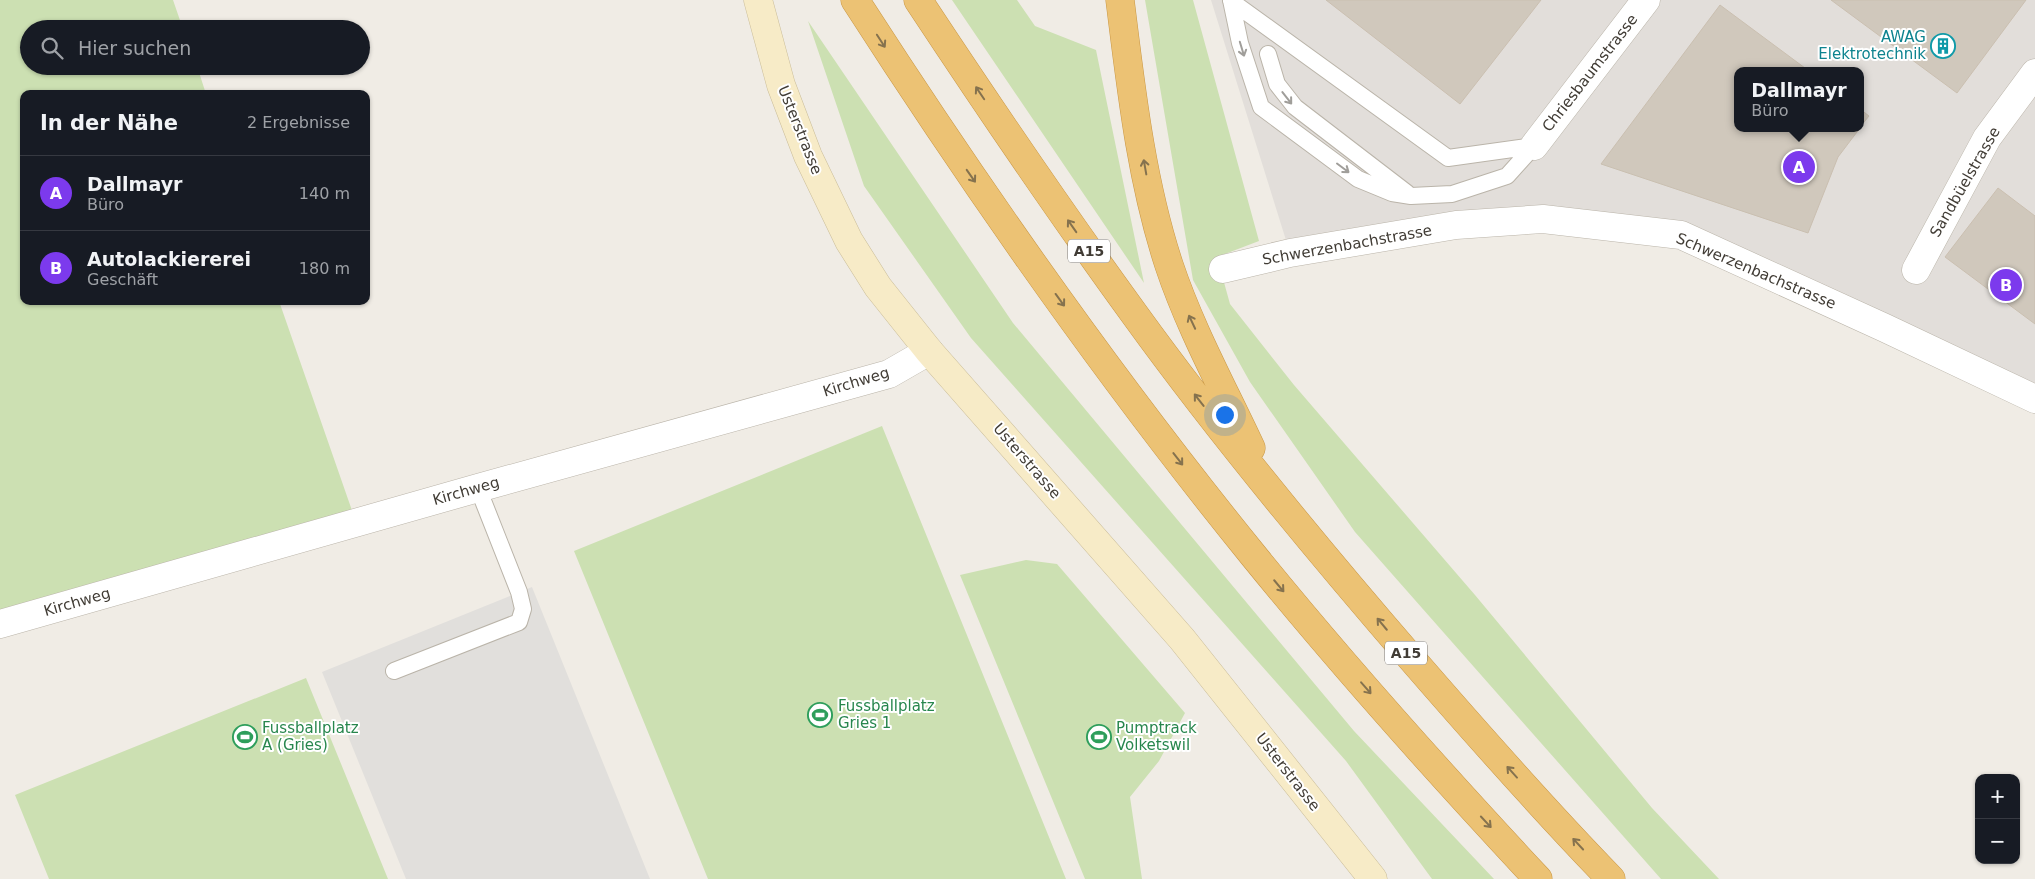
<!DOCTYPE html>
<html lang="de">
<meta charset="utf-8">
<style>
body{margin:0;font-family:"DejaVu Sans",sans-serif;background:#20242c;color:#f1f3f6}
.controls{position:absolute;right:15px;bottom:15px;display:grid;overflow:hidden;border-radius:10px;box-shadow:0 1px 4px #0004}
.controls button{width:45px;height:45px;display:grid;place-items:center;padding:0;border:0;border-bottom:1px solid #363941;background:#171b24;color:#f1f3f6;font:25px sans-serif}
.you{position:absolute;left:1224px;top:414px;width:18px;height:18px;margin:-12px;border:4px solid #fff;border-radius:50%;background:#1a73e8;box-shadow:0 0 0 8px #1a73e833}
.badge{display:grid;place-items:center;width:32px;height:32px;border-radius:50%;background:#7c3aed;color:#fff;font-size:16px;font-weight:700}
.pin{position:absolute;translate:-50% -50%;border:2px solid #fff;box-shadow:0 1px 5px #0006}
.popup{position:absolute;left:1734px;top:67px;width:130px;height:65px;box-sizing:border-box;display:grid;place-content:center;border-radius:10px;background:#171b24;filter:drop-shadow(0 1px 4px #0005);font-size:16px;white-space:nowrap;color:#9ea1a6}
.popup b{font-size:19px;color:#f1f3f6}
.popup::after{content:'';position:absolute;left:50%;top:100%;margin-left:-10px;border:10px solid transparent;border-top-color:#171b24}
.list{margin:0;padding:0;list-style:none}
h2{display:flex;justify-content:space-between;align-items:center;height:65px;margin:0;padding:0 20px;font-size:21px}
h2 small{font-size:16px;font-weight:400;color:#9ea1a6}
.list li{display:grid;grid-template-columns:32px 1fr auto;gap:15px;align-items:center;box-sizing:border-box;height:75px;padding:0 20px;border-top:1px solid #363941}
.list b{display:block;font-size:19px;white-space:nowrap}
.list p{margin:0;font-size:16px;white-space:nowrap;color:#9ea1a6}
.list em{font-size:16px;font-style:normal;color:#9ea1a6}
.icon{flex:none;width:28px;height:28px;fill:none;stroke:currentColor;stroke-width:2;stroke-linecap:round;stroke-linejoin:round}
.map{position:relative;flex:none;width:2035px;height:879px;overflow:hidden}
.search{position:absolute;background:#171b24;box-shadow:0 1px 4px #0004;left:20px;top:20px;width:350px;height:55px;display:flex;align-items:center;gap:12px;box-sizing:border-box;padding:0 18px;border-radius:28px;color:#9ea1a6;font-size:19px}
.panel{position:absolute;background:#171b24;box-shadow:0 1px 4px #0004;left:20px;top:90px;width:350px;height:215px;border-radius:10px}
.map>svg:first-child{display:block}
.industrial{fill:#e2deda;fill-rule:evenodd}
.green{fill:#cce0b2}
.parking{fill:#e1dfdc}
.building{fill:#d0c8bc;stroke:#cabfb0}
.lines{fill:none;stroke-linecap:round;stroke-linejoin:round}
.service-casing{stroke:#bab4a9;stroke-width:18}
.minor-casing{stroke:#bab4a9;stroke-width:29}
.secondary-casing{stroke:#cabd99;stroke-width:29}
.motorway-casing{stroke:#c99745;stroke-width:29}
.service{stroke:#fff;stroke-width:16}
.minor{stroke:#fff;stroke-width:28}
.secondary{stroke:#f7ebc7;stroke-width:28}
.motorway{stroke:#ecc274;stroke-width:28}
.oneway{stroke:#85724e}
.oneway2{stroke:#a09e9a}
.labels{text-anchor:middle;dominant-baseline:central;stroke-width:4;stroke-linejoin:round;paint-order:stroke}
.shield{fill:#fff;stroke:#7a7672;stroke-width:1}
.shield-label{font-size:14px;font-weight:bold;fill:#413c35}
.culture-label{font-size:15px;fill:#0d838f;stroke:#fff;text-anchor:end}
.street-label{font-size:15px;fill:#413c35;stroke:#fff}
.leisure-label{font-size:15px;fill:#27864d;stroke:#fff;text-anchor:start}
</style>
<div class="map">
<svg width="2035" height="879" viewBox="0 0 2035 879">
<rect width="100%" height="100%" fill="#f0ece5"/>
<path class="industrial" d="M 1211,0 L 2035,0 L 2035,399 L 1681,235 L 1543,219 L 1290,253 ZM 1738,71 L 1860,71 L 1860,128 L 1738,128 Z"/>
<path class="green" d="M 0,0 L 173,0 L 183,29 L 29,29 L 29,66 L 197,66 L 206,94 L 24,94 L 24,301 L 279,301 L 356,522 L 0,624 Z
M 952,0 L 1017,0 L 1035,26 L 1096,50 L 1144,283 Z
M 1145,0 L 1193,0 L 1259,241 L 1217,257 L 1230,304 L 1294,385 L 1475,595 L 1652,808 L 1719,879 L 1661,879 L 1355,532 L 1250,382 L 1193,280 Z
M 808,21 L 1013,323 L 1354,731 L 1494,879 L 1432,879 L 1346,761 L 971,338 L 864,186 Z
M 882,426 L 1066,879 L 708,879 L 574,551 Z
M 1026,560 L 1057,564 L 1185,713 L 1159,761 L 1130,797 L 1142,879 L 1085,879 L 960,575 Z
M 306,678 L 388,879 L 49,879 L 15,795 Z"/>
<path class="parking" d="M 532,587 L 650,879 L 406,879 L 322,672 Z"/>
<path class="building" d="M 1326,0 L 1541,0 L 1460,104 Z
M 1831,0 L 2026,0 L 1957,93 Z
M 1720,5 L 1809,71 L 1738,71 L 1738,128 L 1860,128 L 1838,157 L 1808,233 L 1601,164 Z
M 1860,109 L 1869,116 L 1860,127 Z
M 1998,188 L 2035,216 L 2035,324 L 1945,257 Z"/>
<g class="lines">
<defs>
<path id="service" d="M 1231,0 L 1240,43 L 1261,107 L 1358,179 L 1392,193 L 1411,196 L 1452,194 L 1507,176 L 1534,146
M 1231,1 L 1448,158 L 1534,146
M 1268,54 L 1277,84 L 1295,107 L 1407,193
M 394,671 L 519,622 L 523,609 L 519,592 L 478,488"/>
<path id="minor" d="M 1534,146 L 1646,0
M 1223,269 L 1290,253 L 1456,225 L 1543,219 L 1681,235 L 1885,328 L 2035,399
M 1916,270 L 1987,138 L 2035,73
M 0,624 L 478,488 L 889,374 L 929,351"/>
<path id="secondary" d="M 758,0 L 781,85 L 808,156 L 849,241 L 878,287 L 929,351 L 1182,639 L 1373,879"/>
<path id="motorway" d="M 855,0 C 978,191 1110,379 1253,555 C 1344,667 1440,774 1538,879
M 918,0 C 988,106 1060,212 1135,315 C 1221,434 1315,547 1411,658 C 1476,733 1542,808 1611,879
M 1120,0 C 1131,88 1141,180 1169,265 C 1190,328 1223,388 1251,448"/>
</defs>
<use href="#service" class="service-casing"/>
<use href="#minor" class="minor-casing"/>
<use href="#secondary" class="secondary-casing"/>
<use href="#motorway" class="motorway-casing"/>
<use href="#service" class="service"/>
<use href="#minor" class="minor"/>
<use href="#secondary" class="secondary"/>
<use href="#motorway" class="motorway"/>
</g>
<defs><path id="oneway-shaft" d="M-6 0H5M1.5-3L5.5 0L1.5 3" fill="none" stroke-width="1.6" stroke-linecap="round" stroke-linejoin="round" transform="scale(1.25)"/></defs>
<g class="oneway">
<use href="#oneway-shaft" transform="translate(881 41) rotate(57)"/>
<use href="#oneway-shaft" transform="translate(980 93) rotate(-124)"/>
<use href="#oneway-shaft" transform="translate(1145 167) rotate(-100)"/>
<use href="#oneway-shaft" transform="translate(971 176) rotate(55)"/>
<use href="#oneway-shaft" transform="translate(1072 226) rotate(-125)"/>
<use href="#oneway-shaft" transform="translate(1060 300) rotate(54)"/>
<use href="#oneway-shaft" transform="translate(1192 322) rotate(-115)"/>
<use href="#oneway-shaft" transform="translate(1199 400) rotate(-128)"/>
<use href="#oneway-shaft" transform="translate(1178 459) rotate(52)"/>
<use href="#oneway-shaft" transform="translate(1279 586) rotate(50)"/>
<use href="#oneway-shaft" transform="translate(1382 624) rotate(-130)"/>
<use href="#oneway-shaft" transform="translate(1366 688) rotate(49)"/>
<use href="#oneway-shaft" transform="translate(1512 772) rotate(-132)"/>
<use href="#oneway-shaft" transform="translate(1486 822) rotate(47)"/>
<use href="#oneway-shaft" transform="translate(1578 844) rotate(-133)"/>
</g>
<g class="oneway2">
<use href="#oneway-shaft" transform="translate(1242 49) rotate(73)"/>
<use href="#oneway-shaft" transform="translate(1287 98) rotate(52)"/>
<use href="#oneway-shaft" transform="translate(1343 168) rotate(37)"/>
</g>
<defs>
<symbol id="building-ring" viewBox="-11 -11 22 22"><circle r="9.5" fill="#fff" stroke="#0f9aa8" stroke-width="1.5"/><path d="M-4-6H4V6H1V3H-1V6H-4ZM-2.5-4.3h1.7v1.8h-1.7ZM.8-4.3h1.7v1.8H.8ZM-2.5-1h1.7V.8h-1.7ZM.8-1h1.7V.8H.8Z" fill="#0f9aa8"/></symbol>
<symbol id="stadium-ring" viewBox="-11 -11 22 22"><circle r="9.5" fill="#fff" stroke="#2e9e5b" stroke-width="1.5"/><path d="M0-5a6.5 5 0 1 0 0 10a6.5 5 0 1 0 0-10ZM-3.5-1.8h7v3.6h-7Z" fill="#2e9e5b"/></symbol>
</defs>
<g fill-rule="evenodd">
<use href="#building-ring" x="1929" y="32" width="28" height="28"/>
<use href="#stadium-ring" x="806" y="701" width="28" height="28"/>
<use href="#stadium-ring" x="231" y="723" width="28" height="28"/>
<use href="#stadium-ring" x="1085" y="723" width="28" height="28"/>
</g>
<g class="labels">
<g class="shield">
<rect x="1068" y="239.5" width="42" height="23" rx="4"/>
<rect x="1385" y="641.5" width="42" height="23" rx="4"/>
</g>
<g class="shield-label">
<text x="1089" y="251">A15</text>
<text x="1406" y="653">A15</text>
</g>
<g class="culture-label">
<text x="1926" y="37">AWAG<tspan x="1926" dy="17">Elektrotechnik</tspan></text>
</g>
<g class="street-label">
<text transform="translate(1590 73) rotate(-52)">Chriesbaumstrasse</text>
<text transform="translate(800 130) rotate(68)">Usterstrasse</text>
<text transform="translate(1965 182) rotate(-60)">Sandbüelstrasse</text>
<text transform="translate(1347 245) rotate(-10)">Schwerzenbachstrasse</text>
<text transform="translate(1756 271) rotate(23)">Schwerzenbachstrasse</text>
<text transform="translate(856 382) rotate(-17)">Kirchweg</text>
<text transform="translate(1027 461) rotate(49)">Usterstrasse</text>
<text transform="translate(466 491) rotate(-16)">Kirchweg</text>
<text transform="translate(77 602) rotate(-16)">Kirchweg</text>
<text transform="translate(1288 772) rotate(52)">Usterstrasse</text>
</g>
<g class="leisure-label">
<text x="838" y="706">Fussballplatz<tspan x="838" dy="17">Gries 1</tspan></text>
<text x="262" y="728">Fussballplatz<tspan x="262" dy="17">A (Gries)</tspan></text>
<text x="1116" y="728">Pumptrack<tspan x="1116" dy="17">Volketswil</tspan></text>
</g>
</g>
</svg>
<div class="controls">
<button>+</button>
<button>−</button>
</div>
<div class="you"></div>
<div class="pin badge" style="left:1799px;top:167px">A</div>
<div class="popup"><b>Dallmayr</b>Büro</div>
<div class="pin badge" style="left:2006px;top:285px">B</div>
<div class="search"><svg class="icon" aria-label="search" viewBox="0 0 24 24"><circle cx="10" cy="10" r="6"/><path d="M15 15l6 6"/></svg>Hier suchen</div>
<section class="panel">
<h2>In der Nähe<small>2 Ergebnisse</small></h2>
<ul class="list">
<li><span class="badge">A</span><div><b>Dallmayr</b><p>Büro</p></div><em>140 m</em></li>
<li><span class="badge">B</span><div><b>Autolackiererei</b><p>Geschäft</p></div><em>180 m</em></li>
</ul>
</section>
</div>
